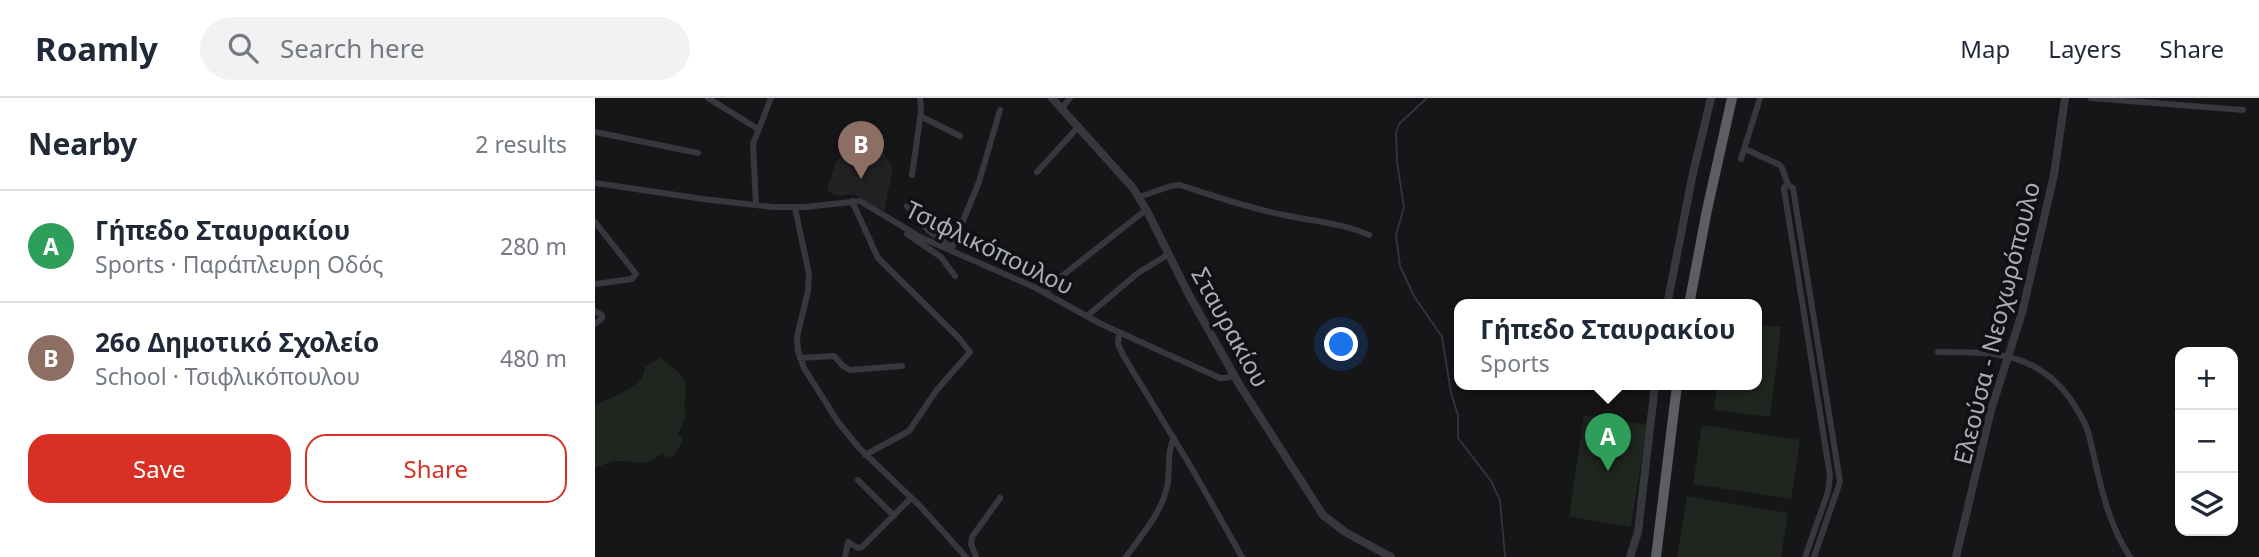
<!DOCTYPE html>
<meta charset="utf-8">
<style>
body{margin:0;font-family:"Noto Sans",sans-serif;background:#f2f2f3;color:#1f2937}
.controls{position:absolute;right:21px;bottom:21px;display:grid;overflow:hidden;border-radius:14px;box-shadow:0 4px 10px #0003}
.controls button{width:63px;height:63px;display:grid;place-items:center;padding:0;border:0;border-bottom:2px solid #e0e1e3;background:#fff;color:#1f2937;font:35px sans-serif}
.you{position:absolute;left:747px;top:247px;width:24px;height:24px;margin:-18px;border:5px solid #fff;border-radius:50%;background:#1a73e8;box-shadow:0 0 0 10px #1a73e833}
.badge{display:grid;place-items:center;width:46px;height:46px;border-radius:50%;background:#d93025;color:#fff;font-size:23px;font-weight:700}
.pin{position:absolute;translate:-50% -58px;filter:drop-shadow(0 2px 4px #0008)}
.pin::after{content:'';position:absolute;top:37px;width:24px;height:21px;background:inherit;clip-path:polygon(0 0,100% 0,50% 100%)}
.popup{position:absolute;left:859px;top:201px;width:308px;height:91px;box-sizing:border-box;display:grid;place-content:center;border-radius:14px;background:#fff;filter:drop-shadow(0 2px 5px #0005);font-size:23px;white-space:nowrap;color:#747a83}
.popup b{font-size:26px;color:#1f2937}
.popup::after{content:'';position:absolute;left:50%;top:100%;margin-left:-14px;border:14px solid transparent;border-top-color:#fff}
.list{margin:0;padding:0;list-style:none}
h2{display:flex;justify-content:space-between;align-items:center;height:91px;margin:0;padding:0 28px;font-size:30px}
h2 small{font-size:23px;font-weight:400;color:#747a83}
.list li{display:grid;grid-template-columns:46px 1fr auto;gap:21px;align-items:center;box-sizing:border-box;height:112px;padding:0 28px;border-top:2px solid #e0e1e3}
.list b{display:block;font-size:26px;white-space:nowrap}
.list p{margin:0;font-size:23px;white-space:nowrap;color:#747a83}
.list em{font-size:23px;font-style:normal;color:#747a83}
.actions{display:flex;gap:14px;padding:21px 28px}
.actions a{flex:1;padding:16px 0;border:2px solid #d93025;border-radius:21px;text-align:center;font-size:24px;color:#d93025}
.actions .main{background:#d93025;color:#fff}
.icon{flex:none;width:38px;height:38px;fill:none;stroke:currentColor;stroke-width:2;stroke-linecap:round;stroke-linejoin:round}
.map{position:relative;flex:none;width:1664px;height:459px;overflow:hidden}
header{display:flex;align-items:center;gap:42px;box-sizing:border-box;height:98px;padding:0 35px;background:#fff;border-bottom:2px solid #e0e1e3}
header strong{font-size:33px}
nav{display:flex;gap:38px;margin-inline-start:auto;font-size:24px}
.search{width:490px;height:63px;background:#f2f2f3;display:flex;align-items:center;gap:18px;box-sizing:border-box;padding:0 24px;border-radius:38px;color:#747a83;font-size:26px}
main{display:flex}
aside{flex:1;background:#fff}
.map>svg:first-child{display:block}
.built{fill:#222225}
.green{fill:#1e261f}
.lines{fill:none;stroke-linecap:round;stroke-linejoin:round}
.stream{stroke:#2c353c;stroke-width:2}
.minor{stroke:#37383d;stroke-width:6}
.tertiary{stroke:#37383d;stroke-width:8}
.trunk{stroke:#5b5e65;stroke-width:10}
.labels{text-anchor:middle;dominant-baseline:central;stroke-width:7;stroke-linejoin:round;paint-order:stroke}
.street-label{font-size:24px;fill:#a8adb8;stroke:#111113}
</style>
<header>
<strong>Roamly</strong>
<div class="search"><svg class="icon" aria-label="search" viewBox="0 0 24 24"><circle cx="10" cy="10" r="6"/><path d="M15 15l6 6"/></svg>Search here</div>
<nav><a>Map</a><a>Layers</a><a>Share</a></nav>
</header>
<main>
<aside>
<h2>Nearby<small>2 results</small></h2>
<ul class="list">
<li><span class="badge" style="background:#2e9e5b">A</span><div><b>Γήπεδο Σταυρακίου</b><p>Sports · Παράπλευρη Οδός</p></div><em>280 m</em></li>
<li><span class="badge" style="background:#8d6e63">B</span><div><b>26ο Δημοτικό Σχολείο</b><p>School · Τσιφλικόπουλου</p></div><em>480 m</em></li>
</ul>
<div class="actions"><a class="main">Save</a><a>Share</a></div>
</aside>
<div class="map">
<svg width="1664" height="459" viewBox="0 0 1664 459">
<rect width="100%" height="100%" fill="#161618"/>
<path class="built" d="M 271,27 L 298,70 L 289,114 L 259,96 L 241,98 L 232,92 L 240,66 Z"/>
<path class="green" d="M 1162,227 L 1186,229 L 1175,319 L 1119,312 L 1122,287 L 1162,287 Z
M 65,260 C 78,268 93,278 91,295 C 90,304 88,309 91,318 L 83,335 L 88,342 L 79,358 L 70,359 L 67,355 C 49,371 43,362 23,363 C 16,363 7,367 0,370 L 0,307 C 16,299 50,289 50,269 Z
M 989,317 L 1052,327 L 1036,429 L 974,419 Z
M 1107,327 L 1205,342 L 1196,401 L 1098,386 Z
M 1092,398 L 1193,415 L 1186,459 L 1082,459 Z"/>
<g class="lines">
<path class="stream" d="M 832,0 L 804,26 L 801,35 L 802,64 L 809,109 L 801,137 L 805,168 L 819,198 L 847,239 L 856,295 L 863,317 L 863,340 L 896,383 L 905,402 L 910,459"/>
<path class="minor" d="M 113,0 L 163,31
M 1496,0 L 1648,12
M 467,10 L 475,0
M 325,18 L 365,38
M 0,34 L 103,55
M 1150,51 L 1185,67 L 1188,72 L 1193,87 L 1198,90 L 1245,384 L 1219,459
M 1146,61 L 1165,0
M 442,74 L 484,28
M 317,77 L 326,13 L 325,0
M 0,85 L 108,101 L 178,109 L 210,109 L 265,103 L 325,139 L 439,189 L 506,226 L 625,280 L 631,280 L 639,278
M 1193,87 L 1190,88 L 1189,91 L 1235,377 L 1233,394 L 1210,459
M 544,99 L 576,88 L 585,87 C 618,98 650,109 684,116 C 714,123 745,124 774,137
M 257,103 L 283,160 L 364,240 L 375,254 L 341,293 L 314,333 L 270,357
M 161,107 L 158,46 L 176,0
M 312,108 L 334,133 L 354,147 L 356,152 L 384,84 L 405,12
M 200,110 L 214,176 L 213,193 L 202,239 L 203,253 L 209,270 L 243,324 L 264,350 L 325,408 L 371,459
M 0,124 L 41,176 L 37,181 L 0,186
M 312,136 L 346,159 L 360,178
M 451,195 L 458,185 L 552,111
M 0,213 L 7,217 L 7,220 L 0,226
M 492,218 L 543,175 L 574,156
M 524,235 L 523,246 L 528,257 L 599,374 L 647,459
M 1343,254 C 1395,254 1440,253 1474,299 C 1482,311 1490,323 1494,337 C 1504,379 1511,423 1535,459
M 205,260 L 239,258 L 248,268 L 255,272 L 307,268
M 263,382 L 299,418
M 250,459 L 253,444 L 263,450 L 267,449 L 316,400
M 381,459 L 376,446 L 377,439 L 405,400
M 531,459 C 547,436 566,416 572,389 C 576,373 571,354 579,340"/>
<path class="tertiary" d="M 457,0 L 538,90 L 552,113 L 594,197 L 644,286 L 728,417 L 750,434 L 796,459
M 1072,207 L 1098,75 L 1116,0
M 1035,459 L 1043,434 L 1060,287
M 1361,459 L 1396,312 L 1427,215 L 1459,77 L 1470,0"/>
<path class="trunk" d="M 1094,207 L 1112,112 L 1137,0
M 1061,459 L 1082,287"/>
</g>
<g class="labels">
<g class="street-label">
<text transform="translate(395 149) rotate(26)">Τσιφλικόπουλου</text>
<text transform="translate(1401 225) rotate(-76)">Ελεούσα - Νεοχωρόπουλο</text>
<text transform="translate(636 229) rotate(61)">Σταυρακίου</text>
</g>
</g>
</svg>
<div class="controls">
<button>+</button>
<button>−</button>
<button><svg class="icon" aria-label="layers" viewBox="0 0 24 24"><path d="M12 4l9 5-9 5-9-5zM3 14l9 5 9-5"/></svg></button>
</div>
<div class="you"></div>
<div class="pin badge" style="left:1013px;top:373px;background:#2e9e5b">A</div>
<div class="popup"><b>Γήπεδο Σταυρακίου</b>Sports</div>
<div class="pin badge" style="left:266px;top:81px;background:#8d6e63">B</div>
</div>
</main>
